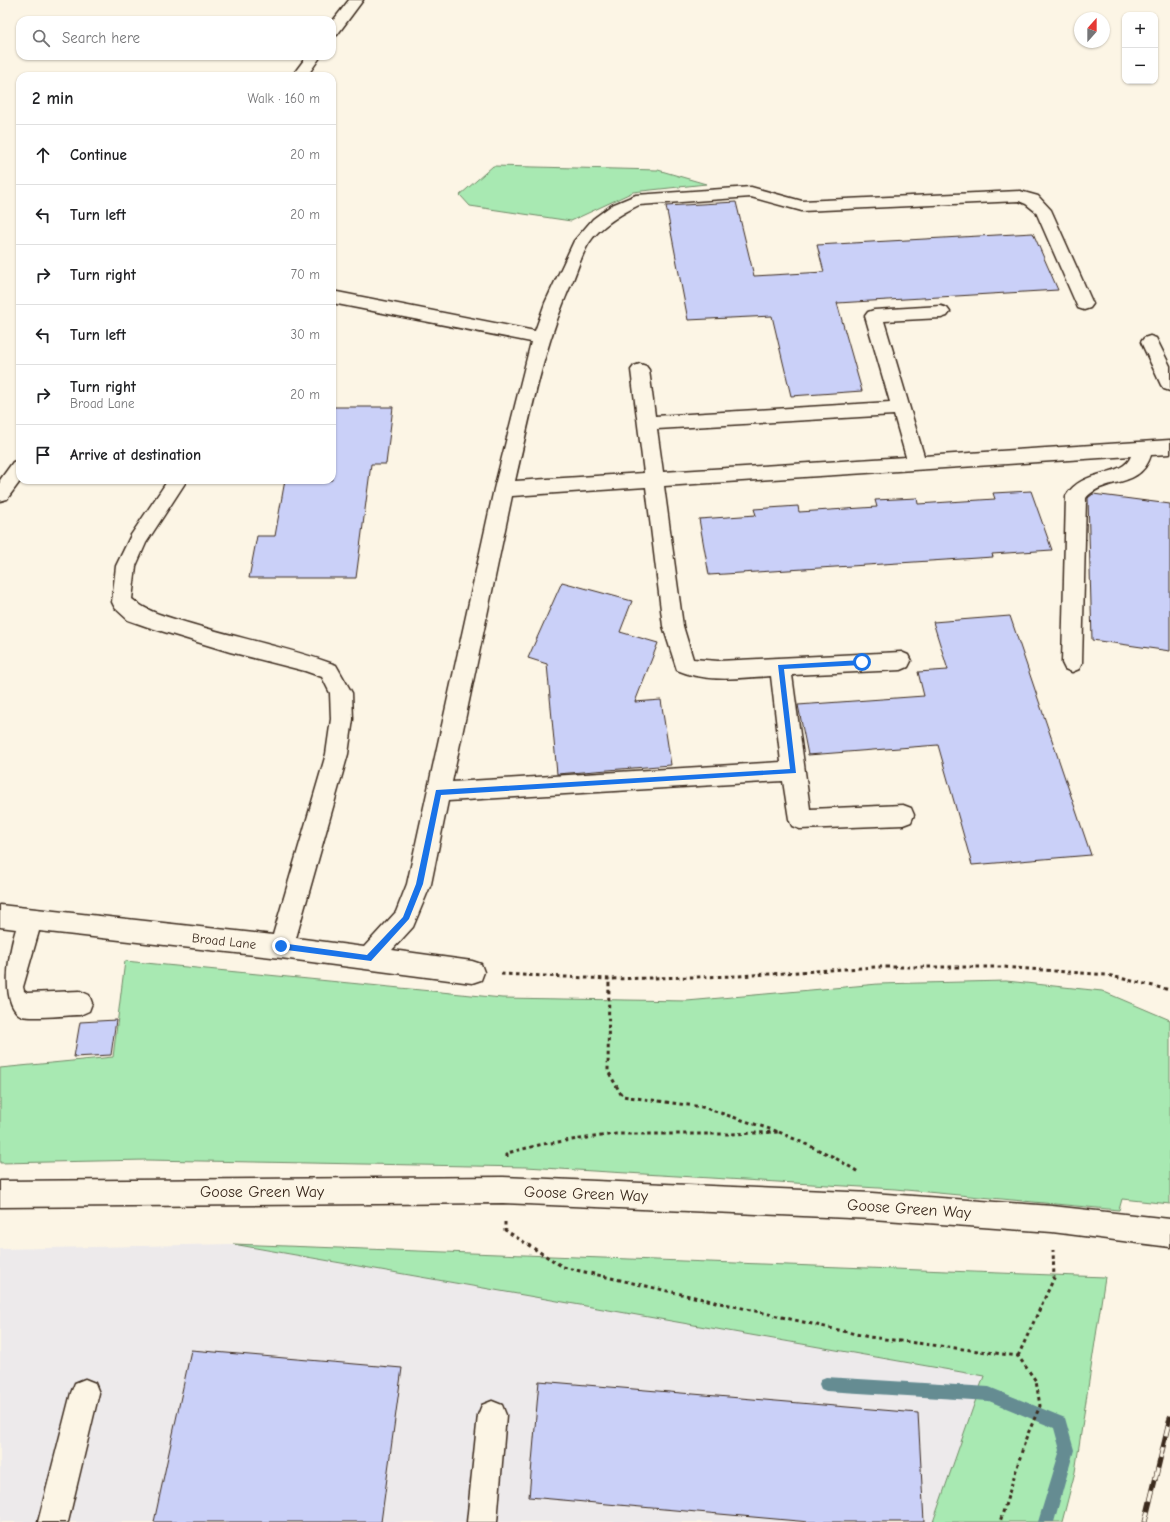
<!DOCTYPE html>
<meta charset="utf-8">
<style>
body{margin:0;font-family:"Comic Neue",sans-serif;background:#f6f6f6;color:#202124}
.controls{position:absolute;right:12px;top:12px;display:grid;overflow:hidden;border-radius:8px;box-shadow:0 1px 3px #0004}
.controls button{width:36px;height:36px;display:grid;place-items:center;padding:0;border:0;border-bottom:1px solid #e0e0e0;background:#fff;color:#202124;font:20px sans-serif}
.compass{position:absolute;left:1074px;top:12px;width:36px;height:36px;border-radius:50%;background:#fff;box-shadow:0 1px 3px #0004;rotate:21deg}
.stop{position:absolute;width:12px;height:12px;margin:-9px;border:3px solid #1a73e8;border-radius:50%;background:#fff}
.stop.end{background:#1a73e8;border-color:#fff;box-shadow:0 1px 4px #0008}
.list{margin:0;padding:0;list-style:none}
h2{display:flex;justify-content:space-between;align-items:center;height:52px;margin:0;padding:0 16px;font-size:17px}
h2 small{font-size:13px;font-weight:400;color:#757577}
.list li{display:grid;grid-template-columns:26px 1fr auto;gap:12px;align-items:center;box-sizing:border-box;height:60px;padding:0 16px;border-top:1px solid #e0e0e0}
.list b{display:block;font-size:15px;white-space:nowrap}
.list p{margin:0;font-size:13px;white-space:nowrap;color:#757577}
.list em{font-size:13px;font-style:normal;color:#757577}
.icon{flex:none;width:22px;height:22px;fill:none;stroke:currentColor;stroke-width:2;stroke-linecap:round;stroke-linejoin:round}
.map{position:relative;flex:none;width:1170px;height:1522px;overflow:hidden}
.search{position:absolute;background:#fff;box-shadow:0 1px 3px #0004;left:16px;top:16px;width:320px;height:44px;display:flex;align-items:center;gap:10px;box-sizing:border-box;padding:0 14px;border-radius:12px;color:#757577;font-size:15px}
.panel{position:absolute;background:#fff;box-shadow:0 1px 3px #0004;left:16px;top:72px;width:320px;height:412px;border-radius:12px}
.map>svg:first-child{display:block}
.built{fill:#edeaeb}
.green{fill:#a8e9b2;stroke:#728a68}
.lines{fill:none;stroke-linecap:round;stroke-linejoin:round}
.stream{fill:#658c92;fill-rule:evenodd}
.building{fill:#cad0f8;stroke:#3b2a1e}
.minor-casing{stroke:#3b2a1e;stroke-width:3}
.major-casing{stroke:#3b2a1e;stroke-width:3}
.path{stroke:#3b2a1e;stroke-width:3;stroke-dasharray:3.5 3.5;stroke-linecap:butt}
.minor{fill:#fcf5e5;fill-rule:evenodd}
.major{fill:#fcf5e5;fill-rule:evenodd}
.rail-casing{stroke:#3b2a1e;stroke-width:5}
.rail{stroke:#fcf5e5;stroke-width:3.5;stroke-dasharray:11;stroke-linecap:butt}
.route{fill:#1a73e8}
.labels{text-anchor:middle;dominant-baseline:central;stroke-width:3.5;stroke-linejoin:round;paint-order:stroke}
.street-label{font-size:13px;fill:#3b2a1e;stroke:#fcf5e5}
.near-street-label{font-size:16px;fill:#3b2a1e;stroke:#fcf5e5}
</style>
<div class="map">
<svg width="1170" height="1522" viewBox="0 0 1170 1522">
<rect width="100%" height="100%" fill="#fcf5e5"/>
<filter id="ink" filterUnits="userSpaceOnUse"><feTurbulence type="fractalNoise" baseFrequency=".025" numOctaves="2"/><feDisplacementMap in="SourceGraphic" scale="8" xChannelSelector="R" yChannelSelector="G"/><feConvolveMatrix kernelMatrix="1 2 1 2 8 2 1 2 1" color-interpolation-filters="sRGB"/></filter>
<g filter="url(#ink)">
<path class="built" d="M 233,1244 L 984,1376 L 933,1522 L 0,1522 L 0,1249 Z"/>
<path class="green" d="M 493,166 L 658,170 L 706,184 L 633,192 L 571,221 L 470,206 L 460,195 Z
M 125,961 L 502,998 L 687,1001 L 878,984 L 1006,981 L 1102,991 L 1170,1020 L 1170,1204 L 1122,1199 L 1119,1210 L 895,1189 L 526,1167 L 146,1160 L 0,1163 L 0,1068 L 113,1057 Z
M 233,1244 L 1105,1277 L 1075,1472 L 1062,1522 L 933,1522 L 984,1376 Z"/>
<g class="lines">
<path class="stream" d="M 826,1377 L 989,1387 L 1065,1418 L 1074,1450 L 1054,1522 L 1038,1522 L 1060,1450 L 1054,1428 L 989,1401 L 826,1391 L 821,1389 L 819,1384 L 821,1379 Z"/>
</g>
<path class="building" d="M 736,202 L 754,276 L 824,272 L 817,245 L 1033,233 L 1058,290 L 837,303 L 862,391 L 791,396 L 772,316 L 688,320 L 666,206 Z
M 332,407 L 393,407 L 386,464 L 371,464 L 356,578 L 249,578 L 257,536 L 275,536 L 285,480 L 332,480 Z
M 1031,491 L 1052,550 L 992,554 L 993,557 L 709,575 L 699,519 L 756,515 L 754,509 L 798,506 L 799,512 L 877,507 L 875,500 L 917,498 L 918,504 L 995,499 L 993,493 Z
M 1093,494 L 1170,504 L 1170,651 L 1092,640 L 1088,498 Z
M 562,582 L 632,601 L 620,632 L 658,643 L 635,702 L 661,700 L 671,765 L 557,774 L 547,664 L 528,658 Z
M 1010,616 L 1091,855 L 972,865 L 938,745 L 808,755 L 798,705 L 924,696 L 918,672 L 948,670 L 933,622 Z
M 116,1020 L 111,1055 L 74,1057 L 80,1022 Z
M 191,1350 L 402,1368 L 381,1522 L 154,1522 Z
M 539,1381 L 918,1413 L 924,1522 L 809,1522 L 529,1497 Z"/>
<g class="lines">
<defs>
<path id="minor" d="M 349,0 L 363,0 L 337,35 L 332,36 L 332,22 Z
M 307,56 L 321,56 L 307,76 L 292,76 Z
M 751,187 L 802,201 L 1020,191 L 1038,196 L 1051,210 L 1093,304 L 1090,308 L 1084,310 L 1078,308 L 1036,212 L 1026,204 L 1019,201 L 802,211 L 751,197 L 639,205 C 621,214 600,226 589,243 C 582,254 578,268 573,280 C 544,344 531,413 515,481 L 644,473 L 631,370 L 634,366 L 640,364 L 646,366 L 649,370 L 655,416 L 890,402 L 865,316 L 868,312 L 874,310 L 941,306 L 947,308 L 950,312 L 947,316 L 941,318 L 884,321 L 924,456 L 1170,440 L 1170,454 L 1151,455 C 1140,490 1105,476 1086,498 L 1082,663 L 1079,669 L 1072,672 L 1065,669 L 1062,663 L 1066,496 C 1082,468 1123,478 1131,456 L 664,486 L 683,626 L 693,659 L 718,661 L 901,652 L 908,655 L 911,661 L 908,667 L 901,670 L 792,675 L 810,809 L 903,805 L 911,808 L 914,815 L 911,822 L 903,825 L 800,829 L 792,826 L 789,819 L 783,781 L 448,801 L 431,884 L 413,927 L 392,950 L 472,961 L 481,964 L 484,972 L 481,980 L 472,983 L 281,958 L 39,931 L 23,987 L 24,991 L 27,993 L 80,991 L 89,995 L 92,1003 L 89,1011 L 80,1015 C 67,1015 33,1019 22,1016 C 0,1006 8,954 16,929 L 0,927 L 0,905 L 273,935 L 326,754 L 331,719 L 330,693 L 322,677 L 305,671 L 230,652 L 148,627 L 128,620 L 115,608 L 112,602 L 116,566 L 131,535 L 168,480 L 187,480 L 146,543 L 136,566 L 132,599 C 148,613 169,617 188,623 C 237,638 288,647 336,665 L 352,693 L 353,719 L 348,754 L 296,938 L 364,947 L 396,912 L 407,884 L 494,489 L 531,342 L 332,303 L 332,291 L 535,331 L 545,303 L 574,241 L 593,219 L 612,205 L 636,195 ZM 894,415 L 906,457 L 663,472 L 657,429 ZM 646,487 L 663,626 L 677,670 C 708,683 738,678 771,676 L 781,762 L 452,782 L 512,496 Z
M 1150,336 L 1156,338 L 1170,366 L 1170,391 L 1164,389 L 1161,385 L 1141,342 L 1144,338 Z
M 20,460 L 21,480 L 7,499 L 0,501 L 0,480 L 13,462 Z
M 85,1379 L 95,1383 L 99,1393 L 68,1522 L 38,1522 L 71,1393 L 75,1383 Z
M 492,1401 L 502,1405 L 506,1415 L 497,1522 L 467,1522 L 478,1415 L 482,1405 Z"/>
<path id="major" d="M 503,1177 L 872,1193 L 1052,1206 L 1170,1219 L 1170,1247 L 1052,1232 L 872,1219 L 503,1203 L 0,1207 L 0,1181 Z"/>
</defs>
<use href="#minor" class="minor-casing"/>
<use href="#major" class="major-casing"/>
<path class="path" d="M 501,974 L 609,979 L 738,976 L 876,967 L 1003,967 L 1107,975 L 1170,990
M 779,1132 L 832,1156 L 860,1173
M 507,1157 L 507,1153 L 543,1144 L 616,1134 L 732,1134 L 779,1132 L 702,1107 L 622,1096 L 608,1071 L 609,979
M 505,1222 L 505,1230 L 563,1267 L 869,1337 L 1018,1356 L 1036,1381 L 1040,1406 L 1026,1438 L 1000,1522
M 1018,1356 L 1054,1278 L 1053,1250"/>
<use href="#minor" class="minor"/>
<use href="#major" class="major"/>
<defs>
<path id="rail" d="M 1145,1522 L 1170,1418"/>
</defs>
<use href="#rail" class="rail-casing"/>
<use href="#rail" class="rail"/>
</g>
</g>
<path class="route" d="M 862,660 L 865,662 L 862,665 L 784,669 L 796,773 L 441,795 L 423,884 L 409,919 L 371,961 L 279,949 L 278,946 L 281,943 L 367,955 L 403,917 L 416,884 L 436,790 L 790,769 L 778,665 Z"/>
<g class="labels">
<g class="street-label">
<text transform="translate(224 941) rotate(6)">Broad Lane</text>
</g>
<g class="near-street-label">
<text x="262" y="1192">Goose Green Way</text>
<text transform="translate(586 1194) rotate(2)">Goose Green Way</text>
<text transform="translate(909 1209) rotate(4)">Goose Green Way</text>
</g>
</g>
</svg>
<div class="controls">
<button>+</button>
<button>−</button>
</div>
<svg class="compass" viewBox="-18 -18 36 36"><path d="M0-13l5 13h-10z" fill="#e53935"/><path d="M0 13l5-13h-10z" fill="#757577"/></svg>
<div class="stop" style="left:862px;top:662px"></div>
<div class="stop end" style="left:281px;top:946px"></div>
<div class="search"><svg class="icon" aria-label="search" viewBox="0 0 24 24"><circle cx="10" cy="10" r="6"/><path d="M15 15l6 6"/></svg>Search here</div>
<section class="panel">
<h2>2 min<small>Walk · 160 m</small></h2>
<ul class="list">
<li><svg class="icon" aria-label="ahead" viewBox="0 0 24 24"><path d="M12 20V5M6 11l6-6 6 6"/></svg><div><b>Continue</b></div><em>20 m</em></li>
<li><svg class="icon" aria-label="left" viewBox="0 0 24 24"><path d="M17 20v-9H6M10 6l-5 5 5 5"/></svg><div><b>Turn left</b></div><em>20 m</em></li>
<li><svg class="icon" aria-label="right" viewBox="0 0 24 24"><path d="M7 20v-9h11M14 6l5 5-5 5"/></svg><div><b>Turn right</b></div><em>70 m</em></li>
<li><svg class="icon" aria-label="left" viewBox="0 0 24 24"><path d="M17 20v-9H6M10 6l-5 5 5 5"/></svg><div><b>Turn left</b></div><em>30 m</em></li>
<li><svg class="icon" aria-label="right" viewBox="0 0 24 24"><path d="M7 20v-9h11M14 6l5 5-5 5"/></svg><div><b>Turn right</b><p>Broad Lane</p></div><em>20 m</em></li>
<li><svg class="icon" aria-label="arrive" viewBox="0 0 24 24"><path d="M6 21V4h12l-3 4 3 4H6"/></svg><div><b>Arrive at destination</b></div></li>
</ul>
</section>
</div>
